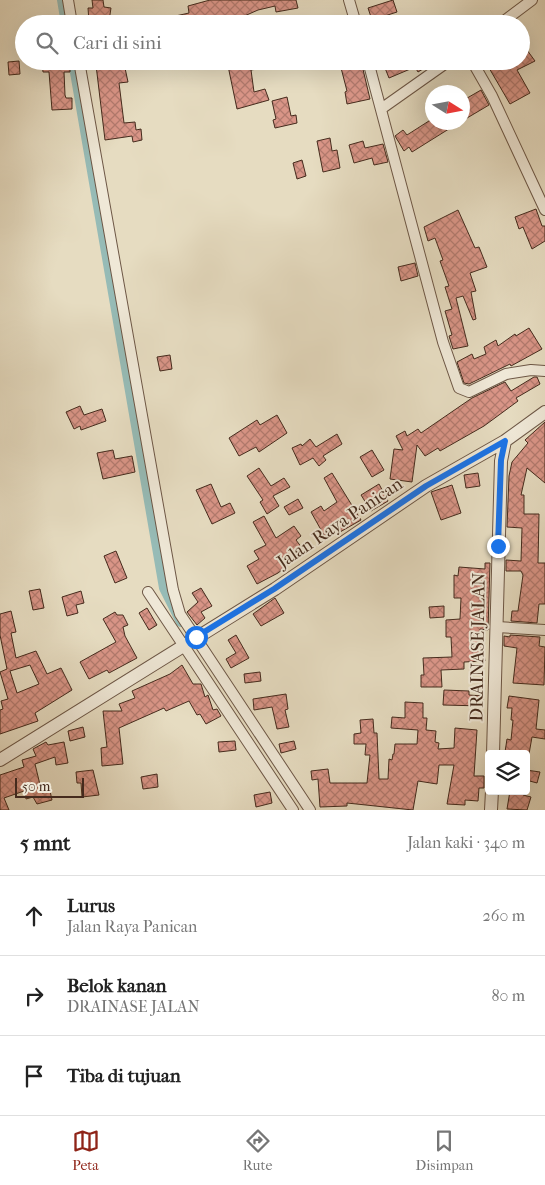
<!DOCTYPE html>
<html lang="id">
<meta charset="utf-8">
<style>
body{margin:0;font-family:"IM FELL French Canon",serif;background:#f6f6f6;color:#222}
.controls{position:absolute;right:15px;bottom:15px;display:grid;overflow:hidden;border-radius:5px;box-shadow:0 5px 20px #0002}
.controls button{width:45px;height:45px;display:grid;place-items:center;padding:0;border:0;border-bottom:1px solid #e0e0e0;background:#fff;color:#222;font:25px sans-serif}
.compass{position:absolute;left:425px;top:85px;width:45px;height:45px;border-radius:50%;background:#fff;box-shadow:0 5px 20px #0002;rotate:101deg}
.scale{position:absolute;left:15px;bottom:12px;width:69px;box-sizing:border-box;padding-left:5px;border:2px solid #452b1d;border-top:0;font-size:14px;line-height:18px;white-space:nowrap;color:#452b1d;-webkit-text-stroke:4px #efe8d7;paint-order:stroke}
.stop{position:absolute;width:15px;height:15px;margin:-11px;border:4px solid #1a73e8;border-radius:50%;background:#fff}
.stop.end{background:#1a73e8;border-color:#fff;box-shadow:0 1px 5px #0008}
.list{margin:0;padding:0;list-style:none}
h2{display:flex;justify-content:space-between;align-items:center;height:65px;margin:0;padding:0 20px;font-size:21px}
h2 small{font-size:16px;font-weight:400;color:#767676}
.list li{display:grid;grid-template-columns:32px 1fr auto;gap:15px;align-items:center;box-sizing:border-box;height:80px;padding:0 20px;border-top:1px solid #e0e0e0}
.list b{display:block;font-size:19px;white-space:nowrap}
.list p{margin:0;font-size:16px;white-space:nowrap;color:#767676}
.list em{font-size:16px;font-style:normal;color:#767676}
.icon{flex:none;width:28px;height:28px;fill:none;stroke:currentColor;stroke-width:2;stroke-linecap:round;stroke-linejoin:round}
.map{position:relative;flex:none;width:545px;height:810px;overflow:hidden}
.search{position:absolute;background:#fff;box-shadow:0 5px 20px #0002;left:15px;right:15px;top:15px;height:55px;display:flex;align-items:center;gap:12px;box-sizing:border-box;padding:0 18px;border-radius:28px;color:#767676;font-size:19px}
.sheet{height:305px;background:#fff}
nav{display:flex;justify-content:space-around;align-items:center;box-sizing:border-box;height:70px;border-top:1px solid #e0e0e0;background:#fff;font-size:14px;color:#767676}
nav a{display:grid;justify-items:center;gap:2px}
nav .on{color:#8f2418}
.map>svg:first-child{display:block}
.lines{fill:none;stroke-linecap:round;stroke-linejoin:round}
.canal{stroke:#96bbb6;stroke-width:10}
.building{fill:url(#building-cross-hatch);stroke:#452b1d;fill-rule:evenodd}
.minor-casing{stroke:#6d5746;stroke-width:12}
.tertiary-casing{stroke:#6d5746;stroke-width:14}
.minor{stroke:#efe8d7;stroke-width:10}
.tertiary{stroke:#efe8d7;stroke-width:12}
.route{stroke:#1a73e8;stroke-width:6}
.labels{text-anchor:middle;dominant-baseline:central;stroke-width:4;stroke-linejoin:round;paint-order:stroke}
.street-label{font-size:18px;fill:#452b1d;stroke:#efe8d7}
</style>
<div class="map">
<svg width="545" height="810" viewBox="0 0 545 810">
<defs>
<pattern id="building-cross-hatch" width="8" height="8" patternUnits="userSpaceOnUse" patternTransform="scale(1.25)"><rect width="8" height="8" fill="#d99587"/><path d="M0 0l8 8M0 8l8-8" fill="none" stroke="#b27a6e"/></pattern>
</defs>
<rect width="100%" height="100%" fill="#e6dcc1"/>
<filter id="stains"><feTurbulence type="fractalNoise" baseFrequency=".004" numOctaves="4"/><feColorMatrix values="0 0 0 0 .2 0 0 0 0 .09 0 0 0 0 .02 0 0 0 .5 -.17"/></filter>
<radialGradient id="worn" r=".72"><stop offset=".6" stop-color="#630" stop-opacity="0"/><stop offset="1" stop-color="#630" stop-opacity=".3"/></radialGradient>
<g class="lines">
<path class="canal" d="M 62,0 L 66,24
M 73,61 L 164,588 L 181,622"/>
</g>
<path class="building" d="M 92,0 L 103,0 L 104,7 L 111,8 L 109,21 L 89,22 L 88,8 L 93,8 Z
M 210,0 L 296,0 L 298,8 L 276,12 L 275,6 L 258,10 L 242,17 L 244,24 L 172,24 L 171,17 L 189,13 L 188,6 Z
M 393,0 L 397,12 L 372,20 L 368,8 Z
M 527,50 L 535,61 L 517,70 L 530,93 L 510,104 L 485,61 L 521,61 L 521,53 Z
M 19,61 L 20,74 L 9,75 L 8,62 Z
M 70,61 L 70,72 L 64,72 L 65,95 L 66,98 L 72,98 L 72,109 L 52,110 L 49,72 L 43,72 L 42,62 Z
M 118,61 L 144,61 L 144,65 L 125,68 L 128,82 L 119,83 L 124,123 L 135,122 L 136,130 L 141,129 L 142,140 L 133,142 L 132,136 L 105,140 L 96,65 Z
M 227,61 L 256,61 L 257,69 L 251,70 L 254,92 L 265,89 L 269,100 L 237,109 Z
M 350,61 L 361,61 L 370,99 L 347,104 L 345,92 L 347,91 L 340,64 Z
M 401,61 L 436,61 L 418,72 L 415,67 L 389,78 L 385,68 Z
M 481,90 L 489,105 L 462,121 L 462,101 Z
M 287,97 L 291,116 L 296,115 L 297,123 L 275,128 L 273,120 L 276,119 L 272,101 Z
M 432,119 L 432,122 L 460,122 L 412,152 L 409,147 L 404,151 L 395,136 L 403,130 L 407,135 Z
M 330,138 L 332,151 L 337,150 L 340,168 L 323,172 L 317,141 Z
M 363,141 L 365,148 L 383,144 L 388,162 L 374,165 L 372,158 L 354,163 L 349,145 Z
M 302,160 L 306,176 L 297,179 L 293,163 Z
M 536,209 L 542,226 L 545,226 L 545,241 L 532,249 L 523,227 L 519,229 L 515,217 Z
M 458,210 L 475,248 L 479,247 L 487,267 L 470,273 L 476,291 L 471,292 L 476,319 L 473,320 L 463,296 L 456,298 L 468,346 L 453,349 L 449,336 L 452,335 L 445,311 L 452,309 L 445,287 L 449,286 L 440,261 L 443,260 L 435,238 L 428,241 L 424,227 Z
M 415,263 L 418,276 L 401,281 L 398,267 Z
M 529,328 L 542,349 L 511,366 L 510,364 L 469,384 L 464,383 L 457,362 L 472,354 L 474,359 L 486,354 L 484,347 L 496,340 L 498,346 L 515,334 L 516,336 Z
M 170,355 L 172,369 L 160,371 L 157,357 Z
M 534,377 L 537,377 L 540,384 L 516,398 L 518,401 L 484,426 L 440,451 L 438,448 L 425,456 L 417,445 L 412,482 L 390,479 L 394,449 L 403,450 L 396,436 L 405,431 L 407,436 L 418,429 L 421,433 L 472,398 L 505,382 L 511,391 Z
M 80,406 L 84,415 L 102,409 L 106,421 L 81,430 L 80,426 L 74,429 L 66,412 Z
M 277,415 L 287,433 L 259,452 L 256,447 L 239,456 L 229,438 L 257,420 L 260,425 Z
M 545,422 L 545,483 L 527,468 L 521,495 L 524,495 L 524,514 L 539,514 L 538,563 L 545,563 L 545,604 L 539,604 L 537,623 L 511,621 L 512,611 L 518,611 L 523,575 L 521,571 L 506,571 L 506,560 L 521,561 L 522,528 L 507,527 L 509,476 L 512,462 L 528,443 L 525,440 Z
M 337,434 L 342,444 L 323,456 L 326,460 L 319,466 L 313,458 L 300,465 L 292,448 L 301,444 L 302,446 L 310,439 L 316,447 Z
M 113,450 L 115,459 L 132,456 L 135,472 L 103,479 L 97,453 Z
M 372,450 L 384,470 L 372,477 L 360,457 Z
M 259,468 L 271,486 L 284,478 L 290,487 L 273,496 L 279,506 L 267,514 L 260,502 L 263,500 L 247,476 Z
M 332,473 L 361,520 L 340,532 L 338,529 L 325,537 L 311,512 L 321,506 L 324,511 L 337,502 L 324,478 Z
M 478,473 L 480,486 L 466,488 L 464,475 Z
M 211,484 L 221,507 L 230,503 L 235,513 L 212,524 L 196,490 Z
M 379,484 L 388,501 L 371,511 L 361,495 Z
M 452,485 L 461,513 L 441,520 L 431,492 Z
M 298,499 L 303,508 L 289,515 L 284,507 Z
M 264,516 L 276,538 L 294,526 L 301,536 L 296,540 L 305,552 L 278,573 L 257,584 L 247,566 L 259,559 L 254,551 L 266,545 L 253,522 Z
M 116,551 L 127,578 L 115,583 L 104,556 Z
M 485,563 L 490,563 L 488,630 L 480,629 L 485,661 L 464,662 L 464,669 L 441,670 L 442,687 L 421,687 L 421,675 L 424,675 L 423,658 L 452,657 L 451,637 L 446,637 L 446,620 L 460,619 L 461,598 L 454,598 L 454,575 L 458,576 L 459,567 L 485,569 Z
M 201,588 L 212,606 L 201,612 L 205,618 L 197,625 L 187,612 L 198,602 L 192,593 Z
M 40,589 L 44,608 L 33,610 L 29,591 Z
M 81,591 L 84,603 L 76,605 L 78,613 L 67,616 L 62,597 Z
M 275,598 L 284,613 L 261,626 L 253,614 Z
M 444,606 L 444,617 L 430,618 L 429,607 Z
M 147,608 L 157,625 L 149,630 L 139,613 Z
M 11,611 L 16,632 L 11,633 L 16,658 L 36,651 L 47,674 L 61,668 L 72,690 L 35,713 L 38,721 L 0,734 L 0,710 L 3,709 L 1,701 L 8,699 L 0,672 L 7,669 L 0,635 L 0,614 ZM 30,665 L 39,684 L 17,693 L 10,671 Z
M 115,612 L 117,615 L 123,615 L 128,625 L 123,627 L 125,636 L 137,658 L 109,673 L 107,670 L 89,679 L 80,662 L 116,642 L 103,619 Z
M 236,635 L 249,658 L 231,668 L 226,659 L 236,653 L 228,640 Z
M 510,635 L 540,637 L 539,646 L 545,647 L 544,685 L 513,683 L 517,648 L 504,646 L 504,636 L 510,637 Z
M 182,665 L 193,684 L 201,684 L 205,697 L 208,695 L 213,710 L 217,709 L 221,716 L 206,724 L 200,714 L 197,715 L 189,701 L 166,711 L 164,708 L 119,728 L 123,764 L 102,766 L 101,748 L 107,747 L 103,711 L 122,711 L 119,704 L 135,698 L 132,691 L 170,674 Z
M 260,672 L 261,681 L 245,683 L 244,674 Z
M 444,690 L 469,691 L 469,695 L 483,696 L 483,706 L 443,705 Z
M 286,694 L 288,709 L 285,710 L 289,727 L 277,729 L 272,707 L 254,710 L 253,699 Z
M 509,696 L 539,700 L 536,729 L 545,730 L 545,739 L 532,737 L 529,754 L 505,752 L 507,739 L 511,740 L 513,720 L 511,720 L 512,708 L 507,708 Z
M 405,702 L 423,703 L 423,718 L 427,718 L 426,730 L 436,731 L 435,742 L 439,743 L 438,749 L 454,748 L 455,728 L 477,730 L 474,776 L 484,776 L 484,788 L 479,788 L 478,801 L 465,800 L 465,805 L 447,804 L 454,765 L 439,765 L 437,784 L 418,781 L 413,810 L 347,803 L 347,806 L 320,807 L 318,779 L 312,780 L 311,771 L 328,769 L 330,783 L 367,783 L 370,755 L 365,755 L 366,744 L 354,744 L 354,734 L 361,733 L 360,720 L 373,719 L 374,733 L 377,733 L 379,779 L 388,779 L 389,759 L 392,760 L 393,754 L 394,754 L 395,744 L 417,744 L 418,730 L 391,728 L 392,717 L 405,718 Z
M 83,727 L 85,737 L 70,741 L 68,731 Z
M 235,741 L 236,750 L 219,752 L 218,742 Z
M 294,741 L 296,749 L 281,753 L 279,744 Z
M 46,742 L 48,745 L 64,742 L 68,763 L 56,765 L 55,757 L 35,764 L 42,793 L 50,791 L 52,800 L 37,804 L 33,797 L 26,799 L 24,791 L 4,798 L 9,810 L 0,810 L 0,775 L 24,767 L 22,760 L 36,756 L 33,749 Z
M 93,770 L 99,795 L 82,797 L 81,783 L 77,783 L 76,772 Z
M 526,770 L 540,772 L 537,783 L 526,780 Z
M 157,774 L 158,787 L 143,789 L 141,777 Z
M 510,791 L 524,791 L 523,795 L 531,797 L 527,810 L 507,809 Z
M 270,792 L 272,803 L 256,807 L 254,795 Z"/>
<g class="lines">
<defs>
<path id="minor" d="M 68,0 L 72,24
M 349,0 L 356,24
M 500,24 L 532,0
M 79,61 L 173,590 L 180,614 L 310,810
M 368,61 L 443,342 L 459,388 L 469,392 L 506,374 L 531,370 L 545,371
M 472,61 L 492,96 L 545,210
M 381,109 L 449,61
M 148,592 L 293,810
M 497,627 L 545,630"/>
<path id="tertiary" d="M 493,754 L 501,461 L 505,441 L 545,412
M 0,760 L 275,589 L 426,486 L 505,441
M 491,810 L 492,791"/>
</defs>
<use href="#minor" class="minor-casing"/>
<use href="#tertiary" class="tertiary-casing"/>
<use href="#minor" class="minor"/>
<use href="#tertiary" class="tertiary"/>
</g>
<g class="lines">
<path class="route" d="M 196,637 L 274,589 L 426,486 L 505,441 L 501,460 L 498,546"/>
</g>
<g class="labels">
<g class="street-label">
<text transform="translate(340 523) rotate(-34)">Jalan Raya Panican</text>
<text transform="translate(478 647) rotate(-89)">DRAINASE JALAN</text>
</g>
</g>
<rect width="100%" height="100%" filter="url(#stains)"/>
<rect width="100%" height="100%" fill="url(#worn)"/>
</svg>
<div class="controls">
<button><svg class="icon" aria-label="layers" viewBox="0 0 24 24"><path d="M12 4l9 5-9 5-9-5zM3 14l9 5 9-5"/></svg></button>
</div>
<svg class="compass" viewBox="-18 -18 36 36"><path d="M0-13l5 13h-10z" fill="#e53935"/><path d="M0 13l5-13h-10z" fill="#767676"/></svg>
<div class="scale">50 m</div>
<div class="stop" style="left:196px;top:637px"></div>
<div class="stop end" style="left:498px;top:546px"></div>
<div class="search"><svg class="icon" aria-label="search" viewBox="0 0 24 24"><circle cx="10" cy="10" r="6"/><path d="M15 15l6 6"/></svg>Cari di sini</div>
</div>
<section class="sheet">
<h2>5 mnt<small>Jalan kaki · 340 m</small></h2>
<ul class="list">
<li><svg class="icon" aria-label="ahead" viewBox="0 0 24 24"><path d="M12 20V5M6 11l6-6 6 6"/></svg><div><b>Lurus</b><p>Jalan Raya Panican</p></div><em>260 m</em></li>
<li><svg class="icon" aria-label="right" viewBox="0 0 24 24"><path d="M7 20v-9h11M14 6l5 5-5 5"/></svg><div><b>Belok kanan</b><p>DRAINASE JALAN</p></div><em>80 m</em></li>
<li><svg class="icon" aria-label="arrive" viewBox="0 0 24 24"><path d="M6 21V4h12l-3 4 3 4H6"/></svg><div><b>Tiba di tujuan</b></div></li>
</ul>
</section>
<nav>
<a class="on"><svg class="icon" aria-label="map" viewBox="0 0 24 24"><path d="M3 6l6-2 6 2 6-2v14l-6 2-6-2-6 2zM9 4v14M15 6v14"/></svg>Peta</a>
<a><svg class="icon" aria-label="directions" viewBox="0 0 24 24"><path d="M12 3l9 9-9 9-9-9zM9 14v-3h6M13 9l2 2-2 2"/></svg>Rute</a>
<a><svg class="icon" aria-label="saved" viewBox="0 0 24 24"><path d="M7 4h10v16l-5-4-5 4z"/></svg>Disimpan</a>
</nav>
